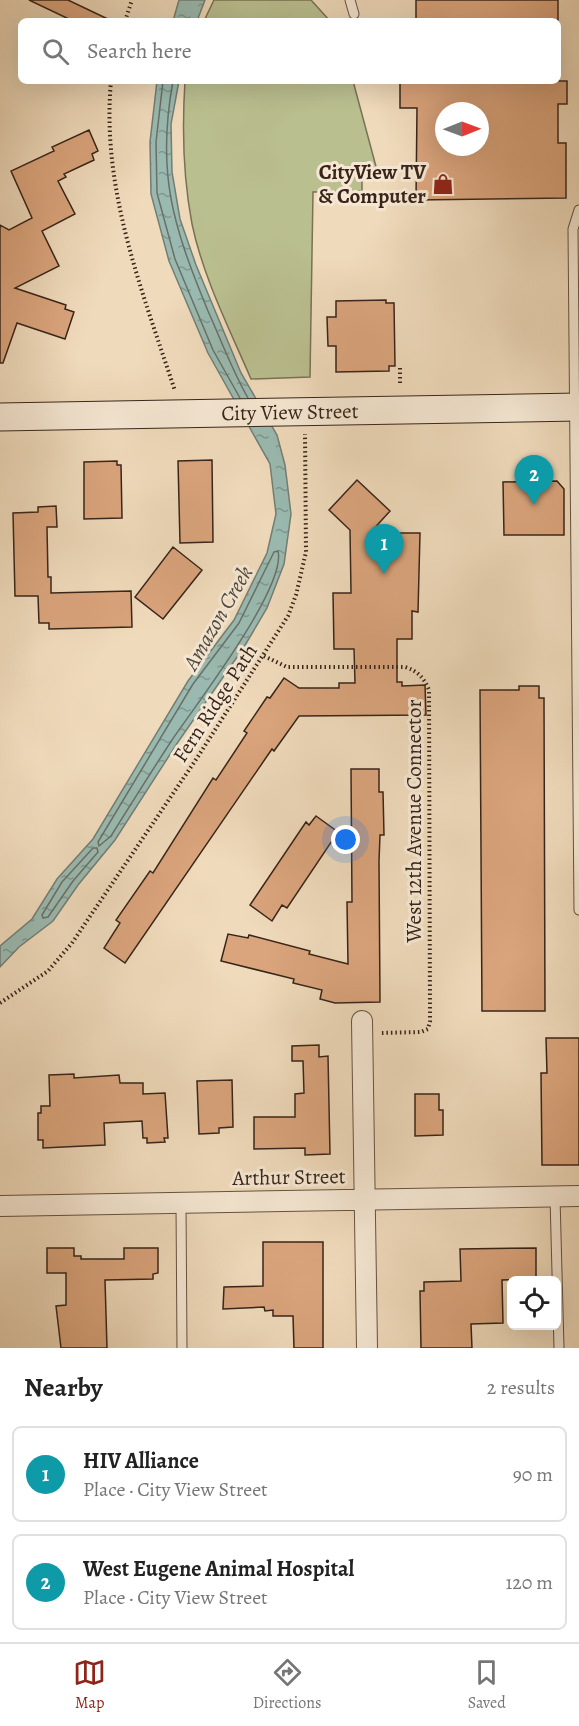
<!DOCTYPE html>
<meta charset="utf-8">
<style>
body{margin:0;font-family:Alegreya,serif;background:#f2f2f2;color:#222}
.controls{position:absolute;right:18px;bottom:18px;display:grid;overflow:hidden;border-radius:9px;box-shadow:0 6px 24px #0002}
.controls button{width:54px;height:54px;display:grid;place-items:center;padding:0;border:0;border-bottom:2px solid #e0e0e0;background:#fff;color:#222;font:30px sans-serif}
.compass{position:absolute;left:435px;top:102px;width:54px;height:54px;border-radius:50%;background:#fff;box-shadow:0 6px 24px #0002;rotate:89deg}
.you{position:absolute;left:346px;top:840px;width:21px;height:21px;margin:-15px;border:4px solid #fff;border-radius:50%;background:#1a73e8;box-shadow:0 0 0 9px #1a73e833}
.badge{display:grid;place-items:center;width:39px;height:39px;border-radius:50%;background:#8f2418;color:#fff;font-size:20px;font-weight:700}
.pin{position:absolute;translate:-50% -50px;filter:drop-shadow(0 2px 3px #0008)}
.pin::after{content:'';position:absolute;top:32px;width:21px;height:18px;background:inherit;clip-path:polygon(0 0,100% 0,50% 100%)}
.list{margin:0;padding:0;list-style:none}
h2{display:flex;justify-content:space-between;align-items:center;height:78px;margin:0;padding:0 24px;font-size:26px}
h2 small{font-size:20px;font-weight:400;color:#767676}
.list li{display:grid;grid-template-columns:39px 1fr auto;gap:18px;align-items:center;box-sizing:border-box;height:96px;margin:0 12px 12px;padding:0 12px;border:2px solid #e0e0e0;border-radius:9px}
.list b{display:block;font-size:22px;white-space:nowrap}
.list p{margin:0;font-size:20px;white-space:nowrap;color:#767676}
.list em{font-size:20px;font-style:normal;color:#767676}
.icon{flex:none;width:33px;height:33px;fill:none;stroke:currentColor;stroke-width:2;stroke-linecap:round;stroke-linejoin:round}
.map{position:relative;flex:none;width:579px;height:1348px;overflow:hidden}
.search{position:absolute;background:#fff;box-shadow:0 6px 24px #0002;left:18px;right:18px;top:18px;height:66px;display:flex;align-items:center;gap:15px;box-sizing:border-box;padding:0 21px;border-radius:9px;color:#767676;font-size:22px}
.sheet{height:294px;background:#fff}
nav{display:flex;justify-content:space-around;align-items:center;box-sizing:border-box;height:84px;border-top:2px solid #e0e0e0;background:#fff;font-size:16px;color:#767676}
nav a{display:grid;justify-items:center;gap:3px}
nav .on{color:#8f2418}
.map>svg:first-child{display:block}
.grass{fill:#babf90;stroke:#797255;stroke-width:1.5}
.water{fill:url(#water-ripples);stroke:#737e75;stroke-width:1.5}
.lines{fill:none;stroke-linecap:round;stroke-linejoin:round}
.shore{stroke:#697066;stroke-width:1.5}
.building{fill:#daa47c;stroke:#38251a;stroke-width:1.5;fill-rule:evenodd}
.lane-casing{stroke:#665242;stroke-width:11}
.street-casing{stroke:#665242;stroke-width:22}
.secondary-casing{stroke:#38251a;stroke-width:29}
.path{stroke:#38251a;stroke-width:4;stroke-dasharray:1.5 3;stroke-linecap:butt}
.lane{stroke:#f5e7d3;stroke-width:9}
.street{stroke:#f5e7d3;stroke-width:20}
.secondary{stroke:#f5e7d3;stroke-width:27}
.labels{text-anchor:middle;dominant-baseline:central;stroke-width:6;stroke-linejoin:round;paint-order:stroke}
.poi-label{font-size:21px;font-weight:bold;fill:#38251a;stroke:#f5e7d3;text-anchor:end}
.street-label{font-size:21px;fill:#38251a;stroke:#f5e7d3}
.water-label{font-size:22px;font-style:italic;fill:#504a40;stroke:#f5e7d3}
</style>
<div class="map">
<svg width="579" height="1348" viewBox="0 0 579 1348">
<defs>
<pattern id="water-ripples" width="26" height="14" patternUnits="userSpaceOnUse" patternTransform="scale(1.5)"><rect width="26" height="14" fill="#9abab1"/><path d="M2 4q2-2 4 0t4 0M15 11q2-2 4 0t4 0" fill="none" stroke="#7f978f"/></pattern>
</defs>
<rect width="100%" height="100%" fill="#efdabb"/>
<filter id="stains"><feTurbulence type="fractalNoise" baseFrequency=".00333" numOctaves="4"/><feColorMatrix values="0 0 0 0 .2 0 0 0 0 .09 0 0 0 0 .02 0 0 0 .5 -.17"/></filter>
<radialGradient id="worn" r=".72"><stop offset=".6" stop-color="#630" stop-opacity="0"/><stop offset="1" stop-color="#630" stop-opacity=".3"/></radialGradient>
<path class="grass" d="M 214,0 L 311,0 L 330,21 L 204,21 Z
M 185,81 L 353,81 L 378,174 L 362,177 L 362,191 L 313,192 L 310,377 L 251,379 C 230,330 203,277 192,224 C 183,177 182,128 185,81 Z"/>
<path class="water" d="M 179,0 L 205,0 L 197,21 L 173,21 Z
M 157,81 L 179,81 L 171,124 L 172,172 L 180,219 L 196,265 L 241,373 L 277,435 L 285,465 L 291,514 L 284,564 L 267,608 L 244,647 L 178,742 L 115,840 L 78,885 L 53,921 L 19,947 L 0,967 L 0,946 L 32,919 L 57,879 L 93,839 L 188,681 L 234,620 L 267,553 L 276,514 L 270,464 L 208,353 L 169,261 L 151,194 L 150,142 Z"/>
<g class="lines">
<path class="shore" d="M 163,81 L 156,142 L 157,193 L 175,259 L 213,350 L 240,398
M 173,81 C 156,173 173,226 208,311 C 221,340 232,370 248,398
M 278,551 C 287,587 195,706 172,740 C 151,772 131,804 111,836 L 99,846 L 98,842 L 193,684 L 239,623 L 274,552 Z
M 93,848 L 97,848 L 98,852 L 73,881 L 48,917 L 43,918 L 42,915 L 62,882 Z"/>
</g>
<path class="building" d="M 29,0 L 68,0 L 112,21 L 73,21 Z
M 416,0 L 558,0 L 558,21 L 416,21 Z
M 400,81 L 567,81 L 567,104 L 558,104 L 558,143 L 566,143 L 566,198 L 416,200 L 417,108 L 400,108 ZM 444,111 L 480,111 L 480,147 L 444,147 Z
M 89,130 L 98,151 L 92,154 L 94,160 L 64,174 L 66,177 L 58,181 L 75,214 L 42,231 L 59,266 L 15,288 L 66,305 L 65,309 L 74,312 L 65,339 L 17,323 L 3,363 L 0,363 L 0,225 L 9,230 L 32,218 L 11,171 L 54,151 L 52,147 Z
M 386,300 L 386,303 L 394,303 L 395,366 L 389,366 L 389,371 L 336,372 L 336,346 L 328,346 L 327,317 L 336,317 L 336,301 Z
M 212,460 L 213,542 L 180,543 L 178,461 Z
M 117,461 L 117,465 L 121,465 L 122,518 L 84,519 L 84,462 Z
M 357,480 L 390,511 L 370,533 L 420,533 L 418,612 L 412,611 L 412,639 L 397,639 L 397,682 L 402,682 L 402,686 L 425,685 L 426,715 L 299,716 L 274,751 L 272,749 L 125,963 L 104,948 L 120,923 L 116,920 L 150,871 L 153,873 L 213,778 L 216,780 L 247,733 L 244,731 L 267,697 L 270,698 L 284,678 L 299,688 L 339,688 L 339,683 L 355,683 L 354,649 L 334,649 L 333,593 L 351,593 L 350,530 L 329,510 Z
M 557,481 L 564,489 L 564,535 L 504,535 L 503,482 Z
M 56,506 L 57,527 L 47,527 L 48,577 L 51,577 L 51,593 L 131,591 L 132,627 L 49,629 L 49,623 L 39,623 L 38,596 L 15,596 L 13,513 L 38,512 L 38,507 Z
M 173,547 L 202,570 L 163,619 L 135,597 Z
M 519,686 L 539,686 L 539,698 L 544,698 L 545,1011 L 482,1011 L 480,690 L 519,690 Z
M 351,769 L 379,769 L 379,792 L 383,792 L 384,835 L 380,835 L 379,861 L 380,1002 L 335,1003 L 320,999 L 322,990 L 293,983 L 294,979 L 221,961 L 228,934 L 248,938 L 249,935 L 310,951 L 309,954 L 348,964 L 347,902 L 352,902 Z
M 316,816 L 338,832 L 287,908 L 282,905 L 272,921 L 250,905 L 306,822 L 309,825 Z
M 546,1038 L 579,1038 L 579,1165 L 542,1165 L 541,1073 L 547,1073 Z
M 319,1045 L 319,1057 L 328,1056 L 330,1154 L 305,1155 L 305,1148 L 254,1149 L 254,1117 L 295,1117 L 295,1094 L 304,1093 L 303,1061 L 292,1061 L 292,1046 Z
M 74,1074 L 74,1078 L 119,1075 L 120,1083 L 143,1083 L 143,1094 L 165,1093 L 168,1138 L 164,1138 L 165,1142 L 147,1143 L 147,1138 L 143,1138 L 142,1121 L 104,1123 L 105,1145 L 43,1148 L 43,1140 L 38,1140 L 38,1113 L 41,1113 L 41,1106 L 50,1106 L 49,1075 Z
M 232,1080 L 233,1127 L 219,1128 L 219,1133 L 199,1134 L 197,1081 Z
M 415,1094 L 439,1094 L 439,1110 L 443,1110 L 443,1135 L 415,1136 Z
M 263,1242 L 323,1242 L 323,1348 L 294,1348 L 293,1316 L 273,1316 L 273,1310 L 265,1311 L 264,1307 L 223,1309 L 224,1287 L 263,1286 Z
M 47,1248 L 74,1248 L 74,1256 L 81,1256 L 81,1259 L 124,1259 L 124,1248 L 158,1248 L 158,1273 L 153,1274 L 153,1279 L 105,1280 L 107,1348 L 61,1348 L 56,1306 L 66,1305 L 66,1273 L 47,1273 Z
M 536,1248 L 536,1279 L 502,1280 L 503,1323 L 471,1324 L 472,1348 L 421,1348 L 420,1291 L 424,1291 L 424,1282 L 461,1281 L 460,1249 Z"/>
<g class="lines">
<defs>
<path id="lane" d="M 350,0 L 354,14
M 579,210 L 573,229 L 579,910
M 555,1197 L 559,1348
M 181,1204 L 182,1348"/>
<path id="street" d="M 362,1021 L 367,1348
M 0,1206 L 579,1196"/>
<g id="secondary">
<path id="s1" d="M 0,417 L 579,407"/>
</g>
</defs>
<use href="#lane" class="lane-casing"/>
<use href="#street" class="street-casing"/>
<use href="#secondary" class="secondary-casing"/>
<path class="path" d="M 125,21 L 132,0
M 111,81 C 101,189 142,290 175,391
M 400,368 L 400,384
M 264,656 L 287,667 L 405,667 C 418,671 424,678 429,690 L 430,1021 L 428,1029 L 421,1032 L 380,1033
M 0,1003 L 48,971 L 72,943 L 197,758 L 288,616 L 296,595 L 306,552 L 305,434"/>
<use href="#lane" class="lane"/>
<use href="#street" class="street"/>
<use href="#secondary" class="secondary"/>
</g>
<defs>
<symbol id="shop-bare" viewBox="-9 -9 18 18"><path d="M-5-2.5h2.3a2.7 3.5 0 0 1 5.4 0H5L5.5 6h-11ZM-1.5-2.5h3a1.5 2.3 0 0 0-3 0Z" fill="#8f2418" stroke="#f5e7d3" stroke-width="2.5" paint-order="stroke"/></symbol>
</defs>
<g fill-rule="evenodd">
<use href="#shop-bare" x="428" y="169" width="30" height="30"/>
</g>
<g class="labels">
<g class="poi-label">
<text x="426" y="172">CityView TV<tspan x="426" dy="24">&amp; Computer</tspan></text>
</g>
<g class="street-label">
<text stroke="none"><textPath href="#s1" startOffset="290">City View Street</textPath></text>
<text transform="translate(215 703) rotate(-57)">Fern Ridge Path</text>
<text transform="translate(414 821) rotate(-90)">West 12th Avenue Connector</text>
<text transform="translate(289 1177) rotate(-1)">Arthur Street</text>
</g>
<g class="water-label">
<text transform="translate(218 618) rotate(-60)">Amazon Creek</text>
</g>
</g>
<rect width="100%" height="100%" filter="url(#stains)"/>
<rect width="100%" height="100%" fill="url(#worn)"/>
</svg>
<div class="controls">
<button><svg class="icon" aria-label="locate" viewBox="0 0 24 24"><circle cx="12" cy="12" r="6"/><path d="M12 2v4M12 18v4M2 12h4M18 12h4"/></svg></button>
</div>
<svg class="compass" viewBox="-18 -18 36 36"><path d="M0-13l5 13h-10z" fill="#e53935"/><path d="M0 13l5-13h-10z" fill="#767676"/></svg>
<div class="you"></div>
<div class="pin badge" style="left:384px;top:574px;background:#0f9aa8">1</div>
<div class="pin badge" style="left:534px;top:505px;background:#0f9aa8">2</div>
<div class="search"><svg class="icon" aria-label="search" viewBox="0 0 24 24"><circle cx="10" cy="10" r="6"/><path d="M15 15l6 6"/></svg>Search here</div>
</div>
<section class="sheet">
<h2>Nearby<small>2 results</small></h2>
<ul class="list">
<li><span class="badge" style="background:#0f9aa8">1</span><div><b>HIV Alliance</b><p>Place · City View Street</p></div><em>90 m</em></li>
<li><span class="badge" style="background:#0f9aa8">2</span><div><b>West Eugene Animal Hospital</b><p>Place · City View Street</p></div><em>120 m</em></li>
</ul>
</section>
<nav>
<a class="on"><svg class="icon" aria-label="map" viewBox="0 0 24 24"><path d="M3 6l6-2 6 2 6-2v14l-6 2-6-2-6 2zM9 4v14M15 6v14"/></svg>Map</a>
<a><svg class="icon" aria-label="directions" viewBox="0 0 24 24"><path d="M12 3l9 9-9 9-9-9zM9 14v-3h6M13 9l2 2-2 2"/></svg>Directions</a>
<a><svg class="icon" aria-label="saved" viewBox="0 0 24 24"><path d="M7 4h10v16l-5-4-5 4z"/></svg>Saved</a>
</nav>
